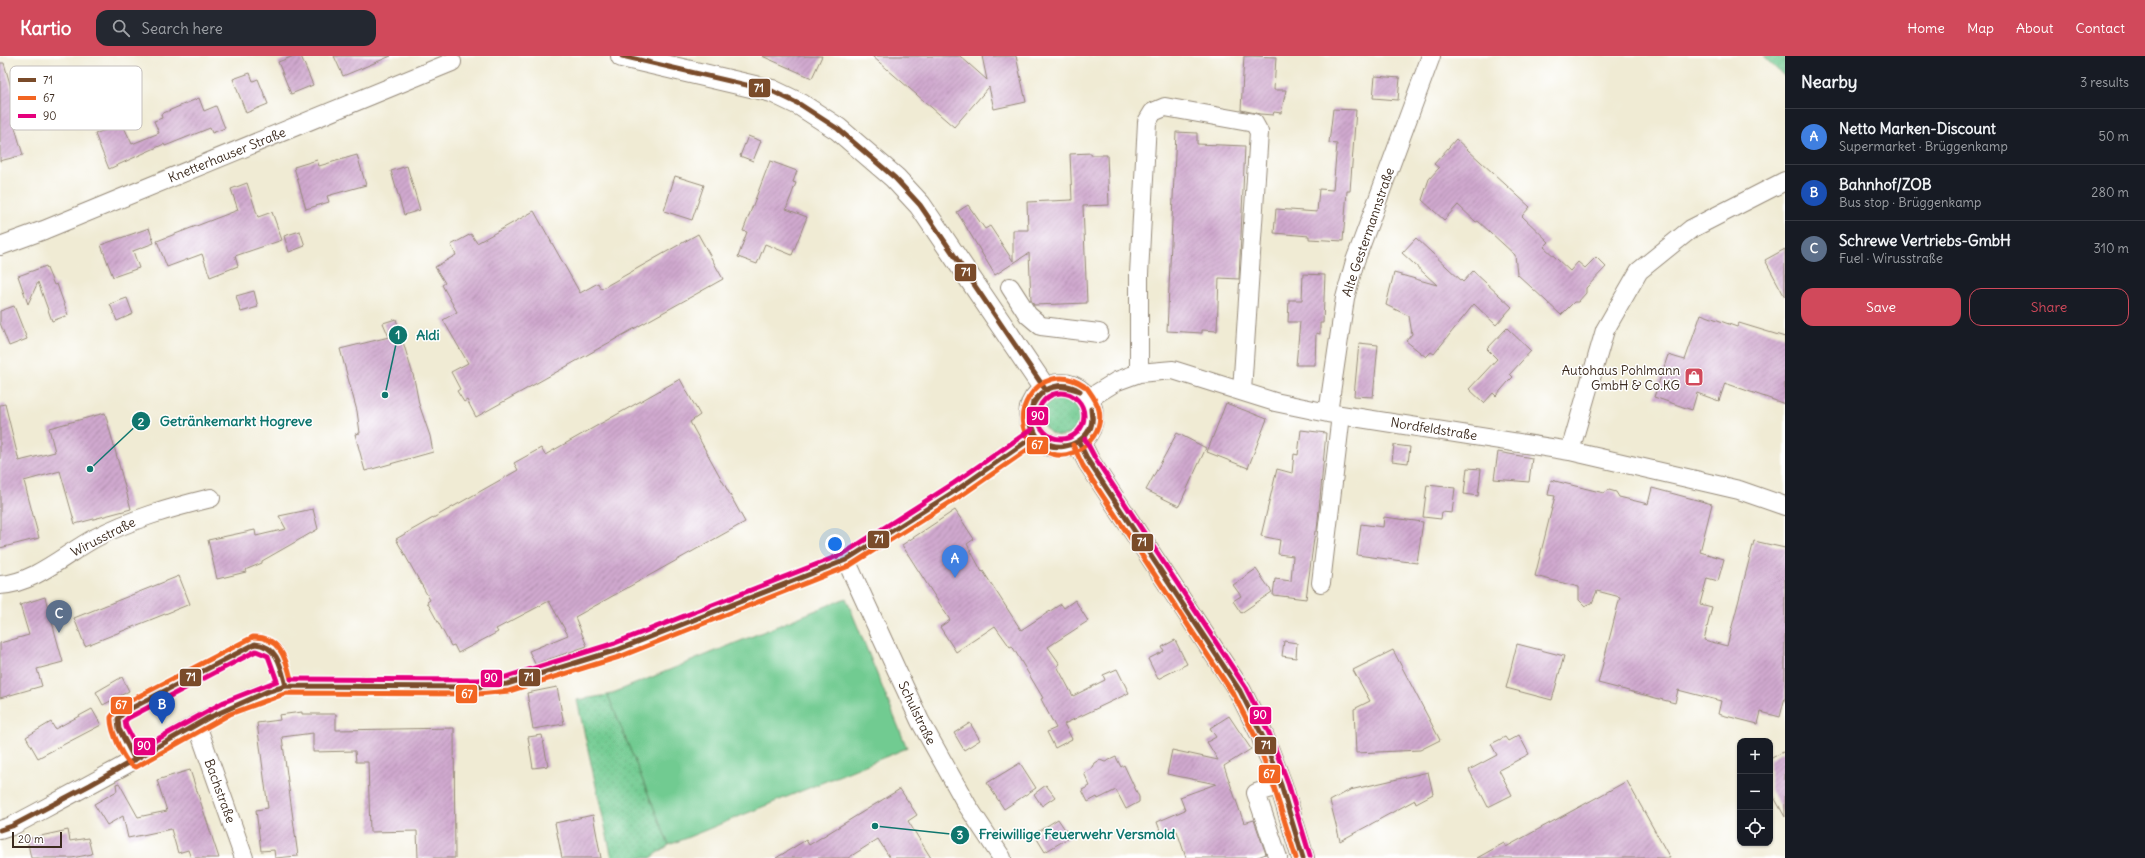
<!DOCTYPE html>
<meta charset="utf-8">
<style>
body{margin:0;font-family:Delius,sans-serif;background:#242831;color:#f1f3f6}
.controls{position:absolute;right:12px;bottom:12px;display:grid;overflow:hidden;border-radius:8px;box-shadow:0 1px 3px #0004}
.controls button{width:36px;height:36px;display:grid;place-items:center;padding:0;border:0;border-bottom:1px solid #363941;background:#171b24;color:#f1f3f6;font:20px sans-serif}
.scale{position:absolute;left:12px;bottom:10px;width:50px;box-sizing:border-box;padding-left:4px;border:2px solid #3b2a1e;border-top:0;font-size:11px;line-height:14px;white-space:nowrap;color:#3b2a1e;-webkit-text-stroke:3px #fff;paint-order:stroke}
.you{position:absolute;left:835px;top:488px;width:14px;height:14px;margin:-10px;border:3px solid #fff;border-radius:50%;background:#1a73e8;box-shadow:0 0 0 6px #1a73e833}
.badge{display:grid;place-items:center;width:26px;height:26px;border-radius:50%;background:#d1495b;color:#fff;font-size:13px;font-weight:700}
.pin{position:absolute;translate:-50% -33px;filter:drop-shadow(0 1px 2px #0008)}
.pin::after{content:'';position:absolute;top:21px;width:14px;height:12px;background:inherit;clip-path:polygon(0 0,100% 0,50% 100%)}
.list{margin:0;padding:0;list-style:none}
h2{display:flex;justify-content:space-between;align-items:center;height:52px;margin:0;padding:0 16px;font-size:17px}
h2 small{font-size:13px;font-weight:400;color:#9ea1a6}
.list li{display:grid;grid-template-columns:26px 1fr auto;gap:12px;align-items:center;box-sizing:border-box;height:56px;padding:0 16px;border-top:1px solid #363941}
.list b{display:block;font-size:15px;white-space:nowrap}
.list p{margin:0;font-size:13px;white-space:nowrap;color:#9ea1a6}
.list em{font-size:13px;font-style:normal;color:#9ea1a6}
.actions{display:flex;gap:8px;padding:12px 16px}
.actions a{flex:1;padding:9px 0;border:1px solid #d1495b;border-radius:12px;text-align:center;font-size:14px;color:#d1495b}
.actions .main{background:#d1495b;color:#fff}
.icon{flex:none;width:22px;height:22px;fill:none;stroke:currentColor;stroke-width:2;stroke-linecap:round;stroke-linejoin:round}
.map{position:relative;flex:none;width:1785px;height:802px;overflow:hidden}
header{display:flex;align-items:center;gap:24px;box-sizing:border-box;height:56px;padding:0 20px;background:#d1495b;color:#fff}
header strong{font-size:19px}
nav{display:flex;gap:22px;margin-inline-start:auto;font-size:14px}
.search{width:280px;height:36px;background:#242831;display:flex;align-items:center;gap:10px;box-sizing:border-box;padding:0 14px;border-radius:12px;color:#9ea1a6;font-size:15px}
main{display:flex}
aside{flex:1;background:#171b24}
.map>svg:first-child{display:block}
.green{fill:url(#green-dots);stroke:#567a58}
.pitch{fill:#71cb91;stroke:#567a58}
.building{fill:url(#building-hatch)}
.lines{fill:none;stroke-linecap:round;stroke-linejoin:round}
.minor-casing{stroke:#968a79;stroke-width:20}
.major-casing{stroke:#968a79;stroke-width:24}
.minor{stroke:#fff;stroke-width:18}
.major{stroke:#fff;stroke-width:22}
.bus-1-casing{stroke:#fff;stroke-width:8}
.bus-2-casing{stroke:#fff;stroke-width:8}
.bus-3-casing{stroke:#fff;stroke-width:8}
.bus-1{stroke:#7a4b2a;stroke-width:5}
.bus-2{stroke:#f26522;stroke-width:5}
.bus-3{stroke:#e5007d;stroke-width:5}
.labels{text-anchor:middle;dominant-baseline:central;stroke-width:3;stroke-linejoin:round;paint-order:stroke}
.street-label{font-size:13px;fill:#3b2a1e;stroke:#fff}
.poi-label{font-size:13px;fill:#3b2a1e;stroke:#fff;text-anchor:end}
.key{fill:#fff;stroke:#c4bfbc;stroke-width:1}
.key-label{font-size:11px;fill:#3b2a1e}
.leader{fill:none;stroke:#0f766e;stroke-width:1.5}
.callout-dot{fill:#0f766e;stroke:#fff;stroke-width:1.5}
.mark-label{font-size:12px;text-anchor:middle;font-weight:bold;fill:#fff}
.callout-label{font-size:14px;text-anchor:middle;font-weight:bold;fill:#0f766e;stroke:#fff;stroke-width:3;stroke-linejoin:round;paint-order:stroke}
.line-badge{stroke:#fff;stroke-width:1.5}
.badge-label{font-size:11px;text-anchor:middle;font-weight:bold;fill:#fff}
</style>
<header>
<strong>Kartio</strong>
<div class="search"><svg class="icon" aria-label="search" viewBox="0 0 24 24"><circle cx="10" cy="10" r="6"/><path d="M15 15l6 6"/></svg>Search here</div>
<nav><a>Home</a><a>Map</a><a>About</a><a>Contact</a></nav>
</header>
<main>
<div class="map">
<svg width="1785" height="802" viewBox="0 0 1785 802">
<defs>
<pattern id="green-dots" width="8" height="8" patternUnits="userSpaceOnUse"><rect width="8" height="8" fill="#71cb91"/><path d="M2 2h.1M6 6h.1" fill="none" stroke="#63ae7d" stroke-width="1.8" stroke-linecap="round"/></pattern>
<pattern id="building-hatch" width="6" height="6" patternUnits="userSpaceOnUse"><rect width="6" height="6" fill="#d0a9cf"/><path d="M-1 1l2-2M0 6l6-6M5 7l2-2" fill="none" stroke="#aa8aa7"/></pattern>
</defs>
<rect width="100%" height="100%" fill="#fff"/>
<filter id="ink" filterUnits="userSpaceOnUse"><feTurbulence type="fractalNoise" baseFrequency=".025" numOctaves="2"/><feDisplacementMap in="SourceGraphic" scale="8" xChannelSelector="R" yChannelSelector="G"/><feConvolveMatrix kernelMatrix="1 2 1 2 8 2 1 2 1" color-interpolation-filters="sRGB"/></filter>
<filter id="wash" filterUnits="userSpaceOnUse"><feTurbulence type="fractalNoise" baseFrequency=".012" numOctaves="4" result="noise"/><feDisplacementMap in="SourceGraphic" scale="16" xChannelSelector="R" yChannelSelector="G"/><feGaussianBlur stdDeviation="0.9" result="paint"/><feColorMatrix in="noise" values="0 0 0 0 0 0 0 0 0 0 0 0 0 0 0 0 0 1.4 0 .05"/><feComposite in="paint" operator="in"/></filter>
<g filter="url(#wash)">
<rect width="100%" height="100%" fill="#f0ebd4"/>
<path class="green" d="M 1763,0 L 1785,0 L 1785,21 Z
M1042 361a19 19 0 1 1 38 0a19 19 0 1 1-38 0Z
M 608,639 L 669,789 L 651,802 L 612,802 L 577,644 Z"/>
<path class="pitch" d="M 846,542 L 907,692 L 669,789 L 608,639 Z"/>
<g id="blocks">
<path class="building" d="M 294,0 L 301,0 L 313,29 L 291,38 L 278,6 Z
M 334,0 L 391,0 L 343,20 Z
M 762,0 L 822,0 L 812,22 Z
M 872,0 L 960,0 L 987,24 L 982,0 L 1016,0 L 1026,46 L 994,53 L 989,31 L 954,71 Z
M 1244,0 L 1276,1 L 1274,34 L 1286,34 L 1281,57 L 1274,56 L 1273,59 L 1260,58 L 1241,54 Z
M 0,7 L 4,7 L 21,66 L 14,68 L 23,99 L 0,105 Z
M 250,17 L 253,25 L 258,23 L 268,48 L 246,57 L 233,23 Z
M 1375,20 L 1400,22 L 1398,44 L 1373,42 Z
M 199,42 L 204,55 L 216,50 L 225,72 L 212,77 L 210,72 L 165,90 L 164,88 L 109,113 L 95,78 L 122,67 L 132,88 L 159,77 L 154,65 L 162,62 L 161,58 Z
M 1333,53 L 1356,54 L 1350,135 L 1347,135 L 1343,185 L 1309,183 L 1309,180 L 1274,177 L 1276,153 L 1317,156 L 1319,133 L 1333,134 L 1337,88 L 1329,87 Z
M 1176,76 L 1197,77 L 1197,88 L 1245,90 L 1239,223 L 1219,222 L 1217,275 L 1202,274 L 1202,277 L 1167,275 Z
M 748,80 L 761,85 L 753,105 L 740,100 Z
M 1456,83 L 1530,151 L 1522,160 L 1549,186 L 1544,191 L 1570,215 L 1578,206 L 1585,212 L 1596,201 L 1606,211 L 1586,232 L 1586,237 L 1578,246 L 1574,246 L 1561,259 L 1517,218 L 1515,199 L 1478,165 L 1476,166 L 1458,149 L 1444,164 L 1422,144 L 1429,123 L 1439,112 L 1434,108 Z
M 1091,97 L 1091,99 L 1107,99 L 1109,149 L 1083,150 L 1087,247 L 1034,249 L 1031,244 L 1029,197 L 995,219 L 957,156 L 968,149 L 985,173 L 990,170 L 1013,205 L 1013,174 L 1028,174 L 1027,146 L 1072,144 L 1070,98 Z
M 357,99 L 366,129 L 327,140 L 329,146 L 306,153 L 294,111 L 317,104 L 319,110 Z
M 770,105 L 797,115 L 793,126 L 796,127 L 786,153 L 807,161 L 792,199 L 765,188 L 757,208 L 738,201 L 747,176 L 743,175 Z
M 407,110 L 420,154 L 404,159 L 391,115 Z
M 675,120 L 704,129 L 692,164 L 664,155 Z
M 247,127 L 258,161 L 272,156 L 282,184 L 235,200 L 238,210 L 210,221 L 202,198 L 167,211 L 157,185 L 238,154 L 231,133 Z
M 534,155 L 580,237 L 598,227 L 601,233 L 698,178 L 723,223 L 476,361 L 467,344 L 464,346 L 457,335 L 460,333 L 451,316 L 468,307 L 443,264 L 457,256 L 442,229 L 445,227 L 435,211 L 456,199 L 451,189 L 471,178 L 477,187 Z
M 149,172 L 154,187 L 133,195 L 139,212 L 113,221 L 101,189 Z
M 300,175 L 305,190 L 289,196 L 284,180 Z
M 1416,182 L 1463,226 L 1473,215 L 1512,251 L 1496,269 L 1474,248 L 1434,298 L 1431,296 L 1426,301 L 1406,285 L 1412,278 L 1409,260 L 1386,249 L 1394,217 L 1437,229 L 1402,197 Z
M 1785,193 L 1785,241 L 1765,204 Z
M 46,210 L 54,229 L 57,228 L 68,259 L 52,265 L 38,226 L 28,248 L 18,220 Z
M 1303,218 L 1325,219 L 1323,267 L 1320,267 L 1320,278 L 1316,277 L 1315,309 L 1296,309 L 1300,266 L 1288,266 L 1289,244 L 1302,244 Z
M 254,235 L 258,251 L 241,256 L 236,240 Z
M 127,242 L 133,258 L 117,265 L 110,248 Z
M 14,250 L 27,283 L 9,290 L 0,267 L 0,255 Z
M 1701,258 L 1737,271 L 1739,267 L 1785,281 L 1785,348 L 1725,327 L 1719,345 L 1697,337 L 1692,354 L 1654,341 L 1668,299 L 1685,304 Z
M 396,263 L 414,322 L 419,348 L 430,380 L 433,396 L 365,415 L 355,378 L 360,377 L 357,355 L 340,293 L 389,281 L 383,267 Z
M 1507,272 L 1531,295 L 1510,318 L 1513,321 L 1508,326 L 1496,340 L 1493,337 L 1484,347 L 1469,333 L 1497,303 L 1487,293 Z
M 1359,287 L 1378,289 L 1373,341 L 1354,340 Z
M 680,323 L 700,359 L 690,366 L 745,466 L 575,561 L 587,590 L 535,608 L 529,595 L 568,579 L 549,545 L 496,573 L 498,576 L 458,597 L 454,589 L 451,590 L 427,546 L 430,544 L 396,483 L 518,414 L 514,407 L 541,392 L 545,399 Z
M 1226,347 L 1267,363 L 1248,412 L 1207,396 Z
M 5,348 L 19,405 L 55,396 L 49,372 L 105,357 L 131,453 L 75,468 L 60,415 L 24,425 L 39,482 L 0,492 L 0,349 Z
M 1301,374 L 1326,377 L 1317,475 L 1315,475 L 1306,543 L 1273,539 L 1275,523 L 1291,525 L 1293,500 L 1278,498 L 1280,484 L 1261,480 L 1277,413 L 1292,417 L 1294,398 L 1298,399 Z
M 1177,377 L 1206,392 L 1179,450 L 1146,434 Z
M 1394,389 L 1410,391 L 1408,407 L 1392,405 Z
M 1498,396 L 1532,402 L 1529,426 L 1494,423 Z
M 1467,412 L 1481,413 L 1478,440 L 1464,438 Z
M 1551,424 L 1604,437 L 1609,434 L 1616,436 L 1619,441 L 1648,448 L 1652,432 L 1712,448 L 1700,496 L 1724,503 L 1718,525 L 1707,522 L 1700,548 L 1712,551 L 1704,584 L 1727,590 L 1754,485 L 1785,492 L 1785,641 L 1780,661 L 1761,656 L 1758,668 L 1718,658 L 1721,645 L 1678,634 L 1675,647 L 1598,627 L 1620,541 L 1597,535 L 1592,547 L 1585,550 L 1579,544 L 1579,531 L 1535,520 L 1555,440 L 1548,439 Z
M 1427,429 L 1455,432 L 1452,457 L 1442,456 L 1441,463 L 1423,461 Z
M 313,453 L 318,473 L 262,505 L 262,507 L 245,514 L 246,516 L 217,523 L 208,484 L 255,474 L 256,480 L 286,473 L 279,460 Z
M 955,454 L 974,483 L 967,488 L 982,516 L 983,515 L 1021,574 L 1061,548 L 1064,552 L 1075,544 L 1088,565 L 1048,591 L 1060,608 L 1057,610 L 1073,640 L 1105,624 L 1103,619 L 1117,613 L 1129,637 L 1064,668 L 1072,683 L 1055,692 L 1047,676 L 1056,672 L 1041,643 L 1043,642 L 1012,590 L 1010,591 L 995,570 L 956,596 L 940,571 L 950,564 L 902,489 Z
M 1384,461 L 1423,466 L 1417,507 L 1357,499 L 1361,468 L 1383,471 Z
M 1256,513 L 1272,536 L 1241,557 L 1233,545 L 1241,540 L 1233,529 Z
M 179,520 L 190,548 L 85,590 L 74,562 Z
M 45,541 L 63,606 L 37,613 L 42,630 L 0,642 L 0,587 L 29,579 L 20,549 Z
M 1175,584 L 1187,608 L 1158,623 L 1148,603 L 1164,595 L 1162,591 Z
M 1284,585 L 1297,587 L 1296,602 L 1282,600 Z
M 1517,588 L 1564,600 L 1552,644 L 1506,632 Z
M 1393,594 L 1440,684 L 1420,694 L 1356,697 L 1354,653 L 1370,645 L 1353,614 Z
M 122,621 L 129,635 L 103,649 L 96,636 Z
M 557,631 L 564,668 L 533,673 L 527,637 Z
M 92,653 L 101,669 L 38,702 L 26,681 L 51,666 L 55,673 Z
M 302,656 L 302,658 L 336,658 L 336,674 L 454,672 L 455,802 L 418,802 L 417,775 L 370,776 L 368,706 L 356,706 L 355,695 L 313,696 L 313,677 L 282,681 L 298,800 L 275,802 L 274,794 L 261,795 L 256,754 L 268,752 L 257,667 L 280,664 L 279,659 Z
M 1229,660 L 1251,693 L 1224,710 L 1244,767 L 1254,764 L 1266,798 L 1255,802 L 1186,802 L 1177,775 L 1162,780 L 1157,766 L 1185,754 L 1180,741 L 1216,728 L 1167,718 L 1172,694 L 1218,704 L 1207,686 L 1216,681 L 1210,672 Z
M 970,667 L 980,684 L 964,694 L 954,677 Z
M 542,679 L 548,710 L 533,712 L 528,681 Z
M 1519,679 L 1529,698 L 1499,714 L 1512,739 L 1488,751 L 1469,714 L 1497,699 L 1491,688 L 1505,681 L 1508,685 Z
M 1785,695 L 1785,761 L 1770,734 L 1770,703 Z
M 1116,701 L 1121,711 L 1124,709 L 1139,741 L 1139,746 L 1126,753 L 1116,734 L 1098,743 L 1097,741 L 1088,746 L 1082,734 L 1090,730 L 1084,717 L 1092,713 L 1095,707 L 1100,704 L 1105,706 Z
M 1020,707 L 1036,732 L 1004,753 L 987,727 Z
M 190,714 L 219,802 L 191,802 L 188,794 L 178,797 L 171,773 L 128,782 L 123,760 L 107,769 L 94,748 L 117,735 L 116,728 L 119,727 L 138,761 L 167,755 L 157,724 Z
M 1428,716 L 1433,738 L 1416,747 L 1415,744 L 1340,785 L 1330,745 L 1350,734 Z
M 1627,725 L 1670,802 L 1477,802 L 1504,787 L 1506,791 Z
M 1046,729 L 1055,741 L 1042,750 L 1034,738 Z
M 900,733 L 917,759 L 908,765 L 931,802 L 890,802 L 878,783 L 848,802 L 776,802 L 806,784 L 809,789 Z
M 593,759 L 601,802 L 562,802 L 555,767 Z
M 1058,763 L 1070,781 L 1045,796 L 1034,778 Z
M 68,774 L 70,785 L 88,782 L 92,798 L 72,802 L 31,802 L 27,783 Z"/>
</g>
</g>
<g filter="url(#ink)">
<use href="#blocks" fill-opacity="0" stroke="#968a79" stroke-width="1"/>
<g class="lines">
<defs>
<path id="minor" d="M 0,190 L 44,174 L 452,6
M 1010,231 L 1028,259 L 1041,270 L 1099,277
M 1139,317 L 1139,218 L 1147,66 L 1153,56 L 1165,51 L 1254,67 L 1259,76 L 1242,335
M 1088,343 L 1117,325 L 1139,317 L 1173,314 L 1275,346 L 1328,357 L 1570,395 L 1739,434 L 1785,450
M 1328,357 L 1345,242 L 1355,205 L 1431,0
M 1570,395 L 1605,274 L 1639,215 L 1691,173 L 1785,125
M 846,504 L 920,665 L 967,749 L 1002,802
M 1321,527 L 1341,359
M 0,529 C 35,527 65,498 95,482 C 132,463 170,452 211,442
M 197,669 L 244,802
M 135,704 L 119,673 L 118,663 L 124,656 L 255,588 C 279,587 280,611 286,630
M 0,774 L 12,770 C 53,748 95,726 136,703 C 184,676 231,644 286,630 L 478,631 L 507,628 L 617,594 L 846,504 L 958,433 L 1036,379
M 1278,802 L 1256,737 L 1281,729"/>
<path id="major" d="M 622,0 L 772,35 L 801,49 L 838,73 L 895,122 L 920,149 L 1045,333
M1030 360a31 31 0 1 1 62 0a31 31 0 1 1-62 0Z
M 1079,386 L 1089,406 L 1240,635 L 1262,679 L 1281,729 L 1303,802"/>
</defs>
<use href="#minor" class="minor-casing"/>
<use href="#major" class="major-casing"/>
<use href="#minor" class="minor"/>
<use href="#major" class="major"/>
<defs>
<path id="bus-1" d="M 622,0 L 772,35 L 801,49 L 838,73 L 895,122 L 920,149 L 1045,333
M 1046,334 C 1057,328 1069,328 1080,335
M 1046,334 C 1058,328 1068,331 1080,335
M 1030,363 C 1032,368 1034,376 1037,380 C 1053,398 1084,391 1091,369 C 1093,364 1091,358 1091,353
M 1030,363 C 1029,406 1103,396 1091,353
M 1030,363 L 1033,346 L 1042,337
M 1030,363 C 1030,352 1034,345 1042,337
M 1079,386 L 1089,406 L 1240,635 L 1262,679 L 1281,729 L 1303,802
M 135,704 L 119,673 L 118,663 L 124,656 L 255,588 C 278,590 281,611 286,630
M 0,774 L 12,770 L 90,729 L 208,662 L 266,636 L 286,630 L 478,631 L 507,628 L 617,594 L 846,504 L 958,433 L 1036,379"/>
<path id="bus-2" d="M 1084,330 C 1040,298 995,370 1043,394 C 1052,399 1063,401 1072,397 C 1090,391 1103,372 1099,354 C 1097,345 1092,339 1087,332
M 1073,389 L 1083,410 L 1234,639 L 1256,682 L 1274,731 L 1296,802
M 291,623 C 286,602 279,580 253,581 L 120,650 L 111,661 C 110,672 124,710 136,711 L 230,658 L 287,637 L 478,638 L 509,635 L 619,601 L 849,510 L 962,439 L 1040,385"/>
<path id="bus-3" d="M1038 360a23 23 0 1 1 46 0a23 23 0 1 1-46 0Z
M 1085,383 L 1095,402 L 1246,632 L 1269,677 L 1288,727 L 1310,800
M 256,595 L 268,600 L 277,625 L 224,646 L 138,694 L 126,671 L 125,665 L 128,662 Z
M 291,623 L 478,624 L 506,621 L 615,587 L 843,498 L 954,427 L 1032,373"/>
</defs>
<use href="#bus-1" class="bus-1-casing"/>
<use href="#bus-2" class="bus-2-casing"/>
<use href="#bus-3" class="bus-3-casing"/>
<use href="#bus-1" class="bus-1"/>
<use href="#bus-2" class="bus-2"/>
<use href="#bus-3" class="bus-3"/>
</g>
</g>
<defs>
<symbol id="shop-square" viewBox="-11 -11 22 22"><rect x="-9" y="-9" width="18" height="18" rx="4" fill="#d1495b" stroke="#fff"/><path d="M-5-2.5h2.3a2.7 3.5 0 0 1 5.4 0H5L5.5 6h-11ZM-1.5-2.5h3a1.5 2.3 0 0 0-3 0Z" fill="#fff"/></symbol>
</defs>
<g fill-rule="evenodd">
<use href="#shop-square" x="1683" y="310" width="22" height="22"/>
</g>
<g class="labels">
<g class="street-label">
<text transform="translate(227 99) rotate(-22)">Knetterhauser Straße</text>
<text transform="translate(1368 176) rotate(-71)">Alte Gestermannstraße</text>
<text transform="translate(1434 373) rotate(9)">Nordfeldstraße</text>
<text transform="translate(103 481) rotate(-27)">Wirusstraße</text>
<text transform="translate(917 657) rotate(64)">Schulstraße</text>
<text transform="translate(220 735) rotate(70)">Bachstraße</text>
</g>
<g class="poi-label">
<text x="1680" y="314">Autohaus Pohlmann<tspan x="1680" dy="15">GmbH &amp; Co.KG</tspan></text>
</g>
</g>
<rect x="10" y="10" width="132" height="64" rx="6" class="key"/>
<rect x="18" y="22" width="18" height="4" fill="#7a4b2a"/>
<rect x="18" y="40" width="18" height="4" fill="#f26522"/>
<rect x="18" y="58" width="18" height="4" fill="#e5007d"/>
<g class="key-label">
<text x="43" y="28">71</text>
<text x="43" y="46">67</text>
<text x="43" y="64">90</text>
</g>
<path class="leader" d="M385 339L398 279M90 413L141 365M875 770L960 779"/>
<g class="callout-dot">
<circle cx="385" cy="339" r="4"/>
<circle cx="90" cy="413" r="4"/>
<circle cx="875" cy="770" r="4"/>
<circle cx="398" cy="279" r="10"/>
<circle cx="141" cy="365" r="10"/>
<circle cx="960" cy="779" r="10"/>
</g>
<g class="mark-label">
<text x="398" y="283">1</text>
<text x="141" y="370">2</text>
<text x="960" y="783">3</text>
</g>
<g class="callout-label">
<text x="428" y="284">Aldi</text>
<text x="236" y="370">Getränkemarkt Hogreve</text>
<text x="1077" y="783">Freiwillige Feuerwehr Versmold</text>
</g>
<g class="line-badge">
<rect x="748" y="22" width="23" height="20" rx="4" fill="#7a4b2a"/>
<rect x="954" y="207" width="23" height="19" rx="4" fill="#7a4b2a"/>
<rect x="1026" y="350" width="23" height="20" rx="4" fill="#e5007d"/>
<rect x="1026" y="380" width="23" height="19" rx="4" fill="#f26522"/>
<rect x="867" y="474" width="23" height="19" rx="4" fill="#7a4b2a"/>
<rect x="1131" y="477" width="23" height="19" rx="4" fill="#7a4b2a"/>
<rect x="518" y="612" width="23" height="19" rx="4" fill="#7a4b2a"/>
<rect x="179" y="612" width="23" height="19" rx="4" fill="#7a4b2a"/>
<rect x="480" y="613" width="23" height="19" rx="4" fill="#e5007d"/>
<rect x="455" y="628" width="23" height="20" rx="4" fill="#f26522"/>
<rect x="110" y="640" width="23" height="19" rx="4" fill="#f26522"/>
<rect x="1249" y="650" width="23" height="19" rx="4" fill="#e5007d"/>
<rect x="1254" y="680" width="23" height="19" rx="4" fill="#7a4b2a"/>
<rect x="133" y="681" width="23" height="19" rx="4" fill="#e5007d"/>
<rect x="1258" y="708" width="23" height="20" rx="4" fill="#f26522"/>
</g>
<g class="badge-label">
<text x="759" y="36">71</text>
<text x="966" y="220">71</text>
<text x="1038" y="364">90</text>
<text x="1037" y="393">67</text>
<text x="879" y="487">71</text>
<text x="1142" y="490">71</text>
<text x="529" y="625">71</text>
<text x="191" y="625">71</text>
<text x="491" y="626">90</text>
<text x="467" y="642">67</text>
<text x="121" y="653">67</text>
<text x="1260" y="663">90</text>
<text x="1266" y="693">71</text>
<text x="144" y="694">90</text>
<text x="1269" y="722">67</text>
</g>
</svg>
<div class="controls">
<button>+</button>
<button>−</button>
<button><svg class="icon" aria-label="locate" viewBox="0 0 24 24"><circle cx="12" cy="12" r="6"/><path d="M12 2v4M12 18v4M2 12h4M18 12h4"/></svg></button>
</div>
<div class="scale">20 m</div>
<div class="you"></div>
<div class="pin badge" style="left:955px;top:522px;background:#3f7fe0">A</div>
<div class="pin badge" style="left:162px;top:668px;background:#1a4fb4">B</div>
<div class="pin badge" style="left:59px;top:577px;background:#5c6f8a">C</div>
</div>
<aside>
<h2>Nearby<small>3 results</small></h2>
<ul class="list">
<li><span class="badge" style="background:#3f7fe0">A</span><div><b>Netto Marken-Discount</b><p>Supermarket · Brüggenkamp</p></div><em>50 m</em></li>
<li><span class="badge" style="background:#1a4fb4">B</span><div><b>Bahnhof/ZOB</b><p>Bus stop · Brüggenkamp</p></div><em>280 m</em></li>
<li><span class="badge" style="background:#5c6f8a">C</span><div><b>Schrewe Vertriebs-GmbH</b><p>Fuel · Wirusstraße</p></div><em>310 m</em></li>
</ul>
<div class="actions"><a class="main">Save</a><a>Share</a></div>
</aside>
</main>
